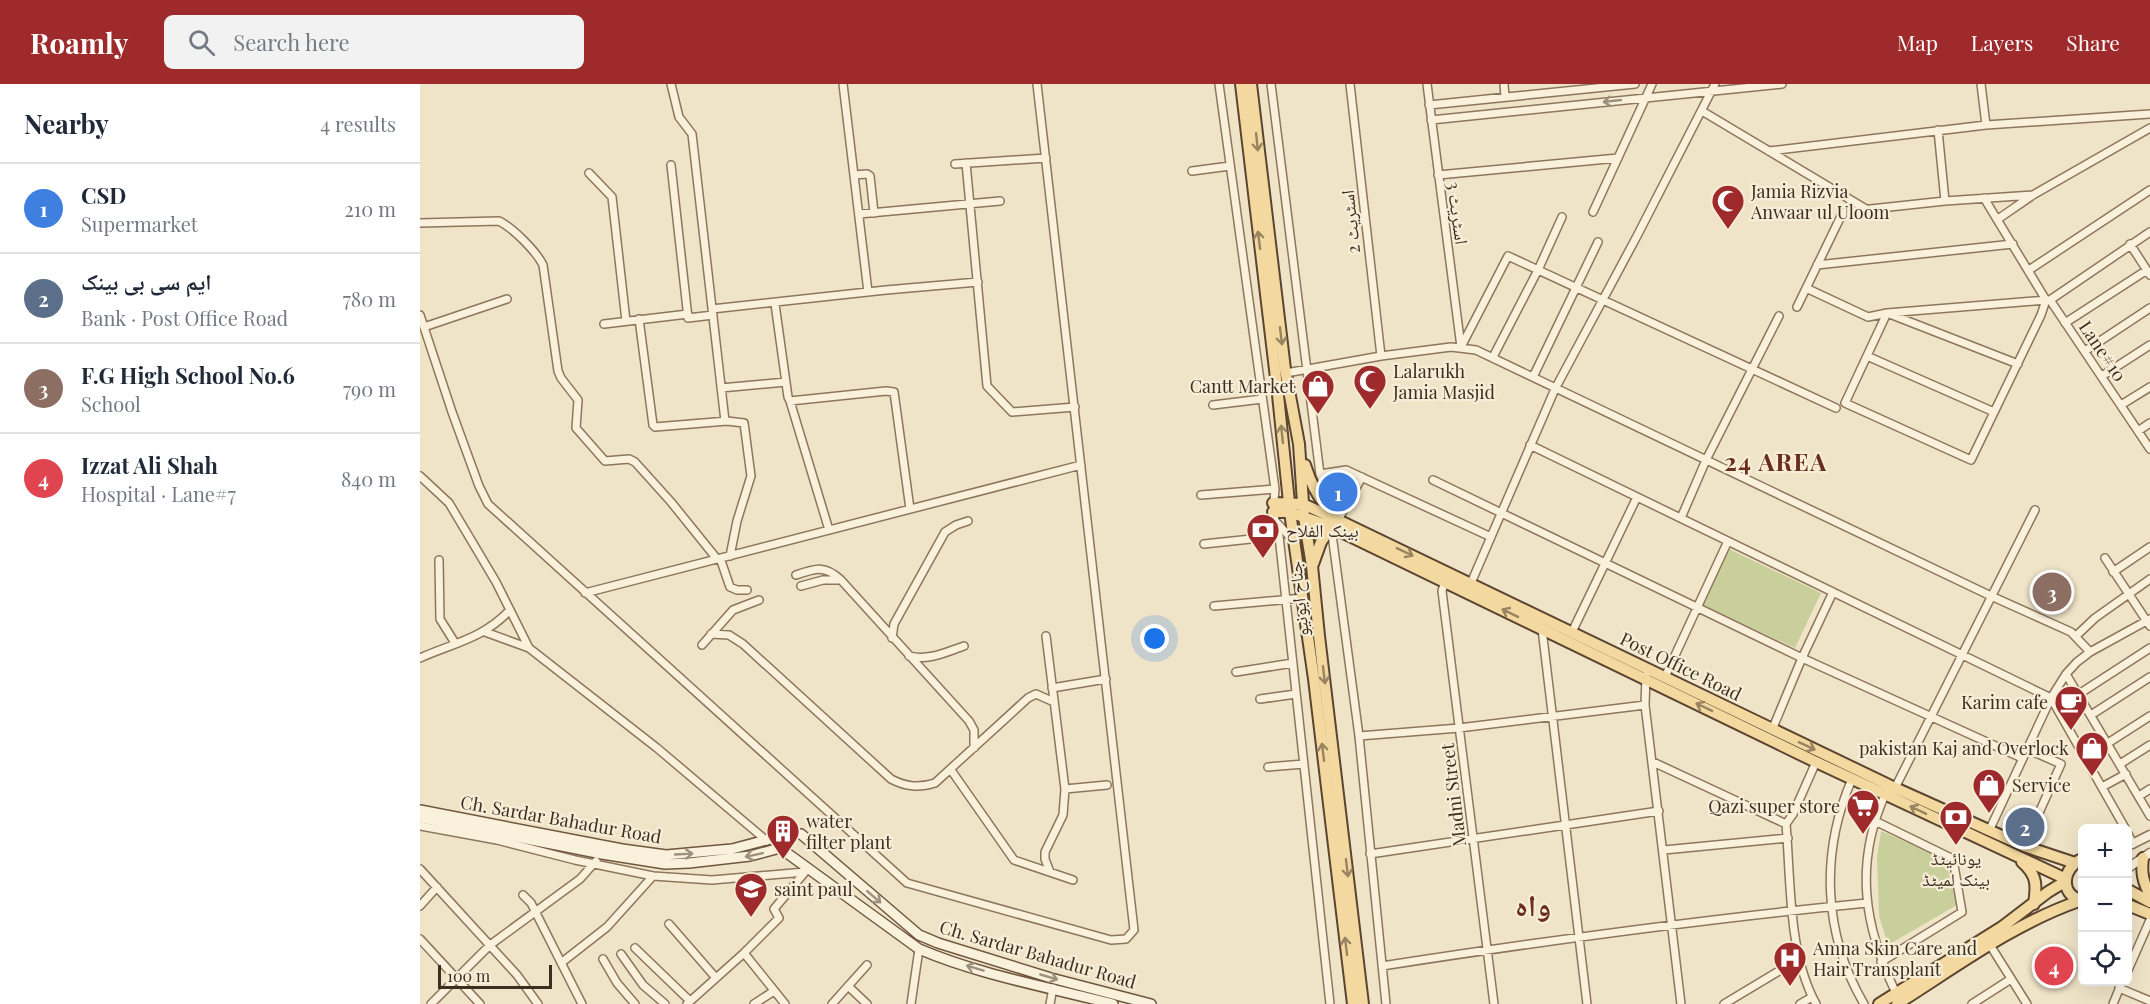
<!DOCTYPE html>
<meta charset="utf-8">
<style>
body{margin:0;font-family:"Playfair Display","Noto Naskh Arabic",serif;background:#f2f2f3;color:#1f2937}
.controls{position:absolute;right:18px;bottom:18px;display:grid;overflow:hidden;border-radius:9px;box-shadow:0 6px 24px #0002}
.controls button{width:54px;height:54px;display:grid;place-items:center;padding:0;border:0;border-bottom:2px solid #e0e1e3;background:#fff;color:#1f2937;font:30px sans-serif}
.scale{position:absolute;left:18px;bottom:15px;width:114px;box-sizing:border-box;padding-left:6px;border:3px solid #3d2e20;border-top:0;font-size:16px;line-height:21px;white-space:nowrap;color:#3d2e20;-webkit-text-stroke:4px #f7eed8;paint-order:stroke}
.you{position:absolute;left:735px;top:555px;width:21px;height:21px;margin:-15px;border:4px solid #fff;border-radius:50%;background:#1a73e8;box-shadow:0 0 0 9px #1a73e833}
.badge{display:grid;place-items:center;width:39px;height:39px;border-radius:50%;background:#9e2a2b;color:#fff;font-size:20px;font-weight:700}
.pin{position:absolute;translate:-50% -50%;border:3px solid #fff;box-shadow:0 2px 6px #0006}
.list{margin:0;padding:0;list-style:none}
h2{display:flex;justify-content:space-between;align-items:center;height:78px;margin:0;padding:0 24px;font-size:26px}
h2 small{font-size:20px;font-weight:400;color:#747a83}
.list li{display:grid;grid-template-columns:39px 1fr auto;gap:18px;align-items:center;box-sizing:border-box;height:90px;padding:0 24px;border-top:2px solid #e0e1e3}
.list b{display:block;font-size:22px;white-space:nowrap}
.list p{margin:0;font-size:20px;white-space:nowrap;color:#747a83}
.list em{font-size:20px;font-style:normal;color:#747a83}
.icon{flex:none;width:33px;height:33px;fill:none;stroke:currentColor;stroke-width:2;stroke-linecap:round;stroke-linejoin:round}
.map{position:relative;flex:none;width:1730px;height:920px;overflow:hidden}
header{display:flex;align-items:center;gap:36px;box-sizing:border-box;height:84px;padding:0 30px;background:#9e2a2b;color:#fff}
header strong{font-size:28px}
nav{display:flex;gap:33px;margin-inline-start:auto;font-size:21px}
.search{width:420px;height:54px;background:#f2f2f3;display:flex;align-items:center;gap:15px;box-sizing:border-box;padding:0 21px;border-radius:9px;color:#747a83;font-size:22px}
main{display:flex}
aside{flex:1;background:#fff}
.map>svg:first-child{display:block}
.green{fill:#c9cf9b}
.lines{fill:none;stroke-linecap:round;stroke-linejoin:round}
.minor-casing{stroke:#8d765c;stroke-width:10}
.tertiary-casing{stroke:#8d765c;stroke-width:11}
.secondary-casing{stroke:#6f573f;stroke-width:12}
.primary-casing{stroke:#5b4430;stroke-width:14}
.minor{stroke:#faf1dc;stroke-width:7}
.tertiary{stroke:#faf1dc;stroke-width:8}
.secondary{stroke:#faf1dc;stroke-width:9}
.primary{stroke:#f3d9a0;stroke-width:10}
.oneway{stroke:#9c907e}
.oneway2{stroke:#988460}
.labels{text-anchor:middle;dominant-baseline:central;stroke-width:4.5;stroke-linejoin:round;paint-order:stroke}
.poi-label{font-size:18px;fill:#3d2e20;stroke:#f7eed8;text-anchor:start}
.street-label{font-size:18px;fill:#3d2e20;stroke:#f7eed8}
.district-label{font-size:24px;font-weight:bold;letter-spacing:1.5px;fill:#6b2e1e;stroke:#f7eed8}
.town-label{font-size:30px;font-weight:bold;fill:#6b2e1e;stroke:#f7eed8}
</style>
<header>
<strong>Roamly</strong>
<div class="search"><svg class="icon" aria-label="search" viewBox="0 0 24 24"><circle cx="10" cy="10" r="6"/><path d="M15 15l6 6"/></svg>Search here</div>
<nav><a>Map</a><a>Layers</a><a>Share</a></nav>
</header>
<main>
<aside>
<h2>Nearby<small>4 results</small></h2>
<ul class="list">
<li><span class="badge" style="background:#3f7fe0">1</span><div><b>CSD</b><p>Supermarket</p></div><em>210 m</em></li>
<li><span class="badge" style="background:#5c6f8a">2</span><div><b>ایم سی بی بینک</b><p>Bank · Post Office Road</p></div><em>780 m</em></li>
<li><span class="badge" style="background:#8d6e63">3</span><div><b>F.G High School No.6</b><p>School</p></div><em>790 m</em></li>
<li><span class="badge" style="background:#e0444e">4</span><div><b>Izzat Ali Shah</b><p>Hospital · Lane#7</p></div><em>840 m</em></li>
</ul>
</aside>
<div class="map">
<svg width="1730" height="920" viewBox="0 0 1730 920">
<rect width="100%" height="100%" fill="#f0e4c8"/>
<path class="green" d="M 1309,465 L 1401,509 L 1375,564 L 1283,521 Z
M 1461,747 L 1525,775 L 1537,821 L 1468,861 L 1459,832 L 1457,774 Z"/>
<g class="lines">
<defs>
<path id="minor" d="M 251,0 L 259,33 L 272,50 L 305,337
M 423,0 L 448,208
M 799,0 L 855,405 L 853,428 L 859,452 L 910,920
M 851,0 L 900,390 L 916,430
M 930,0 L 961,272
M 1007,0 L 1041,263
M 1084,0 L 1085,13
M 1561,0 L 1566,41
M 1009,21 L 1215,0
M 1282,27 L 1446,125
M 1011,36 L 1362,0
M 1518,46 L 1525,117
M 1349,67 L 1566,41 L 1730,30
M 546,79 L 567,302 L 592,328 L 655,323
M 535,80 L 626,74
M 251,81 L 268,234 L 293,231
M 772,87 L 810,82
M 169,89 L 192,113 L 206,237
M 434,91 L 447,90 L 450,92 L 454,129
M 1018,91 L 1198,74
M 1564,114 L 1626,216 L 1621,231 L 1551,376 L 1425,319 L 1467,229 L 1626,216 L 1630,216 L 1730,148
M 1173,128 L 1232,0
M 439,130 L 580,117
M 1578,135 L 1613,111 L 1730,44
M 0,139 L 79,137 C 93,144 116,167 123,181 L 138,287 L 141,294 L 158,316 L 156,344 L 185,377 L 209,375 L 215,378 L 251,418 L 297,475
M 1710,160 L 1730,191
M 1397,181 L 1593,160
M 1609,186 L 1730,106
M 1386,204 L 1448,233 L 1467,229 L 1598,280
M 1630,216 L 1730,365
M 355,220 L 368,313 L 370,317 L 466,307 L 474,308 L 490,425
M 1377,223 L 1423,128 L 1525,117 L 1613,111
M 292,225 L 466,206 L 558,198
M 0,231 L 32,328 L 59,402 L 68,420 L 487,799 L 691,856 L 706,855 L 714,846 L 617,0
M 219,235 L 233,341 L 235,343 L 307,337 L 324,339 L 331,392 L 317,437 L 310,472
M 1645,239 L 1727,186
M 184,240 L 268,230
M 4,243 L 87,215
M 1041,263 L 1088,172 L 1416,324
M 1665,267 L 1730,224
M 1447,272 L 1574,328
M 1073,273 L 1118,186 L 1142,133
M 866,289 L 961,272 L 1031,263 L 1056,266 L 1571,512 L 1651,548 L 1670,568
M 1682,292 L 1730,261
M 1113,293 L 1178,158
M 301,304 L 366,298
M 370,317 L 409,446
M 793,321 L 842,315
M 1701,321 L 1730,303
M 1718,347 L 1730,339
M 1110,361 L 1631,614 L 1705,744
M 900,390 L 926,386 L 1071,453
M 0,392 L 29,419 L 76,498 L 109,564 L 237,664 L 347,757
M 1013,396 L 1382,574 L 1602,674
M 781,411 L 855,405
M 1261,434 L 1286,376 L 1359,232
M 918,436 L 942,393
M 857,439 L 874,457
M 911,443 L 939,652 L 966,920
M 784,460 L 859,452
M 300,474 L 310,503 L 317,506 L 327,506
M 1685,474 L 1730,542
M 19,476 L 20,535 L 35,559
M 1693,488 L 1730,463
M 376,491 C 396,484 405,481 421,496 L 549,637 L 554,646 L 554,664
M 1025,497 L 1022,507 L 1074,920
M 1051,499 L 1135,305 L 1217,152 L 1295,0
M 381,502 L 403,496 L 419,496
M 165,509 L 661,381
M 794,522 L 883,514
M 1122,545 L 1167,920
M 65,548 L 109,564
M 1152,548 L 1217,413
M 291,550 L 309,551 L 323,560 L 471,695 C 486,703 499,704 515,699 L 608,614 L 616,610 L 634,618
M 626,552 L 645,705 L 643,731 L 625,768 L 625,775 L 630,788
M 1656,552 L 1675,534 L 1730,495
M 472,554 L 474,540 L 525,448 L 536,441 L 548,437
M 282,561 L 313,526 L 339,516
M 489,572 C 509,577 526,568 544,562
M 0,574 C 34,559 64,554 90,526
M 816,588 L 873,579
M 1646,590 L 1730,732
M 1226,592 L 1225,621 L 1261,920
M 1245,593 L 1308,457
M 632,604 L 686,595
M 1659,610 L 1730,564
M 840,615 L 876,610
M 1671,631 L 1730,593
M 1352,646 L 1382,574 L 1413,508
M 939,652 L 1039,644 L 1225,621
M 1688,659 L 1730,632
M 1233,678 L 1366,740
M 1396,678 L 1373,730 L 1366,740 C 1371,798 1368,869 1396,920
M 1700,680 L 1730,661
M 848,683 L 884,680
M 531,686 L 594,776 L 653,796
M 1432,695 C 1400,769 1403,850 1444,920
M 1682,703 L 1706,690
M 1475,704 L 1615,426
M 645,705 L 687,701
M 1465,711 C 1434,780 1444,843 1476,909
M 1719,712 L 1730,705
M 1455,737 L 1533,775 L 1542,828 L 1461,878
M 0,742 L 77,756 L 155,776 L 233,792 L 292,796 L 385,788 L 388,785
M 1569,747 L 1631,614 L 1646,590 L 1657,578 L 1670,568 L 1730,535
M 1708,750 L 1713,760
M 1604,762 L 1641,680 L 1607,665
M 1244,766 L 1368,754
M 950,770 L 1239,727
M 0,785 L 97,891 L 118,920
M 103,811 L 111,819 L 162,920
M 0,822 L 17,803
M 249,840 L 296,894
M 0,855 L 60,920
M 1570,861 L 1607,920
M 215,864 L 270,917
M 324,869 L 365,920
M 201,870 L 223,901 L 245,920
M 183,875 L 197,899 L 215,920
M 141,879 L 187,843 L 233,792
M 962,882 C 1123,857 1285,835 1447,819
M 1708,886 L 1730,836
M 428,902 L 447,920
M 1699,904 L 1730,917
M 11,920 L 70,861 L 160,795 L 176,777
M 267,920 L 324,869 L 359,834 L 354,825 L 385,788
M 334,920 L 354,907
M 412,920 L 447,881
M 491,920 L 499,865
M 630,920 L 633,904
M 1304,920 L 1379,875
M 1380,920 L 1392,913
M 1552,920 L 1591,895
M 1693,920 L 1702,898"/>
<path id="tertiary" d="M 1708,762 L 1730,751
M 1708,784 L 1730,769"/>
<path id="secondary" d="M 0,726 L 202,765 L 246,771 L 312,765 L 369,750 L 381,750 L 499,851 L 518,859 L 631,894 L 731,920
M 0,734 L 182,770 L 245,780 L 269,779 L 330,772 L 360,764 L 499,865 C 560,891 628,903 693,920"/>
<path id="primary" d="M 821,0 L 858,311 L 870,428 L 894,595 L 933,920
M 831,0 L 865,285 L 879,360 L 884,433 L 892,482 L 899,552 L 943,920
M 885,381 C 891,401 900,417 914,432
M 853,419 L 883,420 L 918,436 L 1475,704 L 1604,762 L 1655,779
M 853,428 L 870,428 L 911,443 L 1396,678 L 1646,795
M 893,480 L 901,458 L 911,443
M 1723,774 C 1721,788 1723,798 1730,811
M 1662,775 C 1642,784 1639,810 1662,817
M 1602,778 C 1617,791 1617,801 1614,820
M 1708,806 L 1730,818
M 1708,821 L 1730,830
M 1459,920 L 1582,843 L 1628,808 L 1646,797
M 1477,920 C 1536,883 1593,840 1659,817"/>
</defs>
<use href="#minor" class="minor-casing"/>
<use href="#tertiary" class="tertiary-casing"/>
<use href="#secondary" class="secondary-casing"/>
<use href="#primary" class="primary-casing"/>
<use href="#minor" class="minor"/>
<use href="#tertiary" class="tertiary"/>
<use href="#secondary" class="secondary"/>
<use href="#primary" class="primary"/>
</g>
<defs><path id="oneway-shaft" d="M-6 0H5M1.5-3L5.5 0L1.5 3" fill="none" stroke-width="1.6" stroke-linecap="round" stroke-linejoin="round" transform="scale(1.5)"/></defs>
<g class="oneway">
<use href="#oneway-shaft" transform="translate(1192 17) rotate(174)"/>
<use href="#oneway-shaft" transform="translate(264 770) rotate(-3)"/>
<use href="#oneway-shaft" transform="translate(334 771) rotate(168)"/>
<use href="#oneway-shaft" transform="translate(454 813) rotate(41)"/>
<use href="#oneway-shaft" transform="translate(555 884) rotate(-163)"/>
<use href="#oneway-shaft" transform="translate(629 893) rotate(16)"/>
</g>
<g class="oneway2">
<use href="#oneway-shaft" transform="translate(837 58) rotate(84)"/>
<use href="#oneway-shaft" transform="translate(839 156) rotate(-97)"/>
<use href="#oneway-shaft" transform="translate(861 252) rotate(83)"/>
<use href="#oneway-shaft" transform="translate(862 350) rotate(-96)"/>
<use href="#oneway-shaft" transform="translate(985 468) rotate(26)"/>
<use href="#oneway-shaft" transform="translate(1090 529) rotate(-154)"/>
<use href="#oneway-shaft" transform="translate(904 591) rotate(83)"/>
<use href="#oneway-shaft" transform="translate(1284 623) rotate(-154)"/>
<use href="#oneway-shaft" transform="translate(1387 662) rotate(25)"/>
<use href="#oneway-shaft" transform="translate(903 668) rotate(-97)"/>
<use href="#oneway-shaft" transform="translate(1498 726) rotate(-154)"/>
<use href="#oneway-shaft" transform="translate(927 784) rotate(83)"/>
<use href="#oneway-shaft" transform="translate(926 862) rotate(-97)"/>
</g>
<defs>
<symbol id="mosque-pin" viewBox="-11 -11 22 30"><path d="M0 17L-7.5 6A9.5 9.5 0 1 1 7.5 6Z" fill="#9e2a2b" stroke="#f7eed8"/><path d="M3.5-4.9A6 6 0 1 0 3.5 4.9A5 5 0 1 1 3.5-4.9Z" fill="#fff"/></symbol>
<symbol id="shop-pin" viewBox="-11 -11 22 30"><path d="M0 17L-7.5 6A9.5 9.5 0 1 1 7.5 6Z" fill="#9e2a2b" stroke="#f7eed8"/><path d="M-5-2.5h2.3a2.7 3.5 0 0 1 5.4 0H5L5.5 6h-11ZM-1.5-2.5h3a1.5 2.3 0 0 0-3 0Z" fill="#fff"/></symbol>
<symbol id="bank-pin" viewBox="-11 -11 22 30"><path d="M0 17L-7.5 6A9.5 9.5 0 1 1 7.5 6Z" fill="#9e2a2b" stroke="#f7eed8"/><path d="M-6-4H6V4H-6ZM0-2.3a2.3 2.3 0 1 0 0 4.6a2.3 2.3 0 1 0 0-4.6Z" fill="#fff"/></symbol>
<symbol id="cafe-pin" viewBox="-11 -11 22 30"><path d="M0 17L-7.5 6A9.5 9.5 0 1 1 7.5 6Z" fill="#9e2a2b" stroke="#f7eed8"/><path d="M-5.5-4.5H6V0H3Q3 3.5 0 3.5H-2.5Q-5.5 3.5-5.5 0ZM3-3.2v2h1.7v-2ZM-6 4.5H4V6H-6Z" fill="#fff"/></symbol>
<symbol id="supermarket-pin" viewBox="-11 -11 22 30"><path d="M0 17L-7.5 6A9.5 9.5 0 1 1 7.5 6Z" fill="#9e2a2b" stroke="#f7eed8"/><path d="M-6-5.5h2.5l.6 2H6L4.5 2H-2.5L-4.4-4H-6ZM-1.5 3.2a1.3 1.3 0 1 0 .1 0ZM3 3.2a1.3 1.3 0 1 0 .1 0Z" fill="#fff"/></symbol>
<symbol id="building-pin" viewBox="-11 -11 22 30"><path d="M0 17L-7.5 6A9.5 9.5 0 1 1 7.5 6Z" fill="#9e2a2b" stroke="#f7eed8"/><path d="M-4-6H4V6H1V3H-1V6H-4ZM-2.5-4.3h1.7v1.8h-1.7ZM.8-4.3h1.7v1.8H.8ZM-2.5-1h1.7V.8h-1.7ZM.8-1h1.7V.8H.8Z" fill="#fff"/></symbol>
<symbol id="school-pin" viewBox="-11 -11 22 30"><path d="M0 17L-7.5 6A9.5 9.5 0 1 1 7.5 6Z" fill="#9e2a2b" stroke="#f7eed8"/><path d="M0-5L7-2L0 1L-7-2ZM-4 1L0 2.5L4 1V4Q0 6-4 4Z" fill="#fff"/></symbol>
<symbol id="hospital-pin" viewBox="-11 -11 22 30"><path d="M0 17L-7.5 6A9.5 9.5 0 1 1 7.5 6Z" fill="#9e2a2b" stroke="#f7eed8"/><path d="M-5-5h3v3.5h4V-5h3V5h-3V1.5h-4V5h-3Z" fill="#fff"/></symbol>
</defs>
<g fill-rule="evenodd">
<use href="#mosque-pin" x="1289" y="98" width="38" height="52"/>
<use href="#mosque-pin" x="931" y="278" width="38" height="52"/>
<use href="#shop-pin" x="879" y="283" width="38" height="52"/>
<use href="#bank-pin" x="824" y="427" width="38" height="52"/>
<use href="#cafe-pin" x="1632" y="599" width="38" height="52"/>
<use href="#shop-pin" x="1653" y="645" width="38" height="52"/>
<use href="#shop-pin" x="1550" y="682" width="38" height="52"/>
<use href="#supermarket-pin" x="1424" y="703" width="38" height="52"/>
<use href="#bank-pin" x="1517" y="714" width="38" height="52"/>
<use href="#building-pin" x="344" y="728" width="38" height="52"/>
<use href="#school-pin" x="312" y="786" width="38" height="52"/>
<use href="#hospital-pin" x="1351" y="855" width="38" height="52"/>
</g>
<g class="labels">
<g class="poi-label">
<text x="1331" y="107">Jamia Rizvia<tspan x="1331" dy="21">Anwaar ul Uloom</tspan></text>
<text x="973" y="287">Lalarukh<tspan x="973" dy="21">Jamia Masjid</tspan></text>
<text x="875" y="302" text-anchor="end">Cantt Market</text>
<text x="866" y="446">بینک الفلاح</text>
<text x="1628" y="618" text-anchor="end">Karim cafe</text>
<text x="1649" y="664" text-anchor="end">pakistan Kaj and Overlock</text>
<text x="1592" y="701">Service</text>
<text x="1420" y="722" text-anchor="end">Qazi super store</text>
<text x="386" y="737">water<tspan x="386" dy="21">filter plant</tspan></text>
<text x="1536" y="774" text-anchor="middle">یونائیٹڈ<tspan x="1536" dy="21">بینک لمیٹڈ</tspan></text>
<text x="354" y="805">saint paul</text>
<text x="1393" y="864">Amna Skin Care and<tspan x="1393" dy="21">Hair Transplant</tspan></text>
</g>
<g class="street-label">
<text transform="translate(1038 129) rotate(82)">اسٹریٹ 3</text>
<text transform="translate(930 138) rotate(-96)">اسٹریٹ 2</text>
<text transform="translate(1683 267) rotate(56)">Lane#10</text>
<text transform="translate(878 515) rotate(-96)">جناح ایونیو</text>
<text transform="translate(1261 582) rotate(26)">Post Office Road</text>
<text transform="translate(1033 711) rotate(-97)">Madni Street</text>
<text transform="translate(141 735) rotate(10)">Ch. Sardar Bahadur Road</text>
<text transform="translate(618 870) rotate(16)">Ch. Sardar Bahadur Road</text>
</g>
<g class="district-label">
<text x="1356" y="377">24 AREA</text>
</g>
<g class="town-label">
<text x="1113" y="820">واہ</text>
</g>
</g>
</svg>
<div class="controls">
<button>+</button>
<button>−</button>
<button><svg class="icon" aria-label="locate" viewBox="0 0 24 24"><circle cx="12" cy="12" r="6"/><path d="M12 2v4M12 18v4M2 12h4M18 12h4"/></svg></button>
</div>
<div class="scale">100 m</div>
<div class="you"></div>
<div class="pin badge" style="left:918px;top:408px;background:#3f7fe0">1</div>
<div class="pin badge" style="left:1605px;top:743px;background:#5c6f8a">2</div>
<div class="pin badge" style="left:1632px;top:508px;background:#8d6e63">3</div>
<div class="pin badge" style="left:1634px;top:882px;background:#e0444e">4</div>
</div>
</main>
